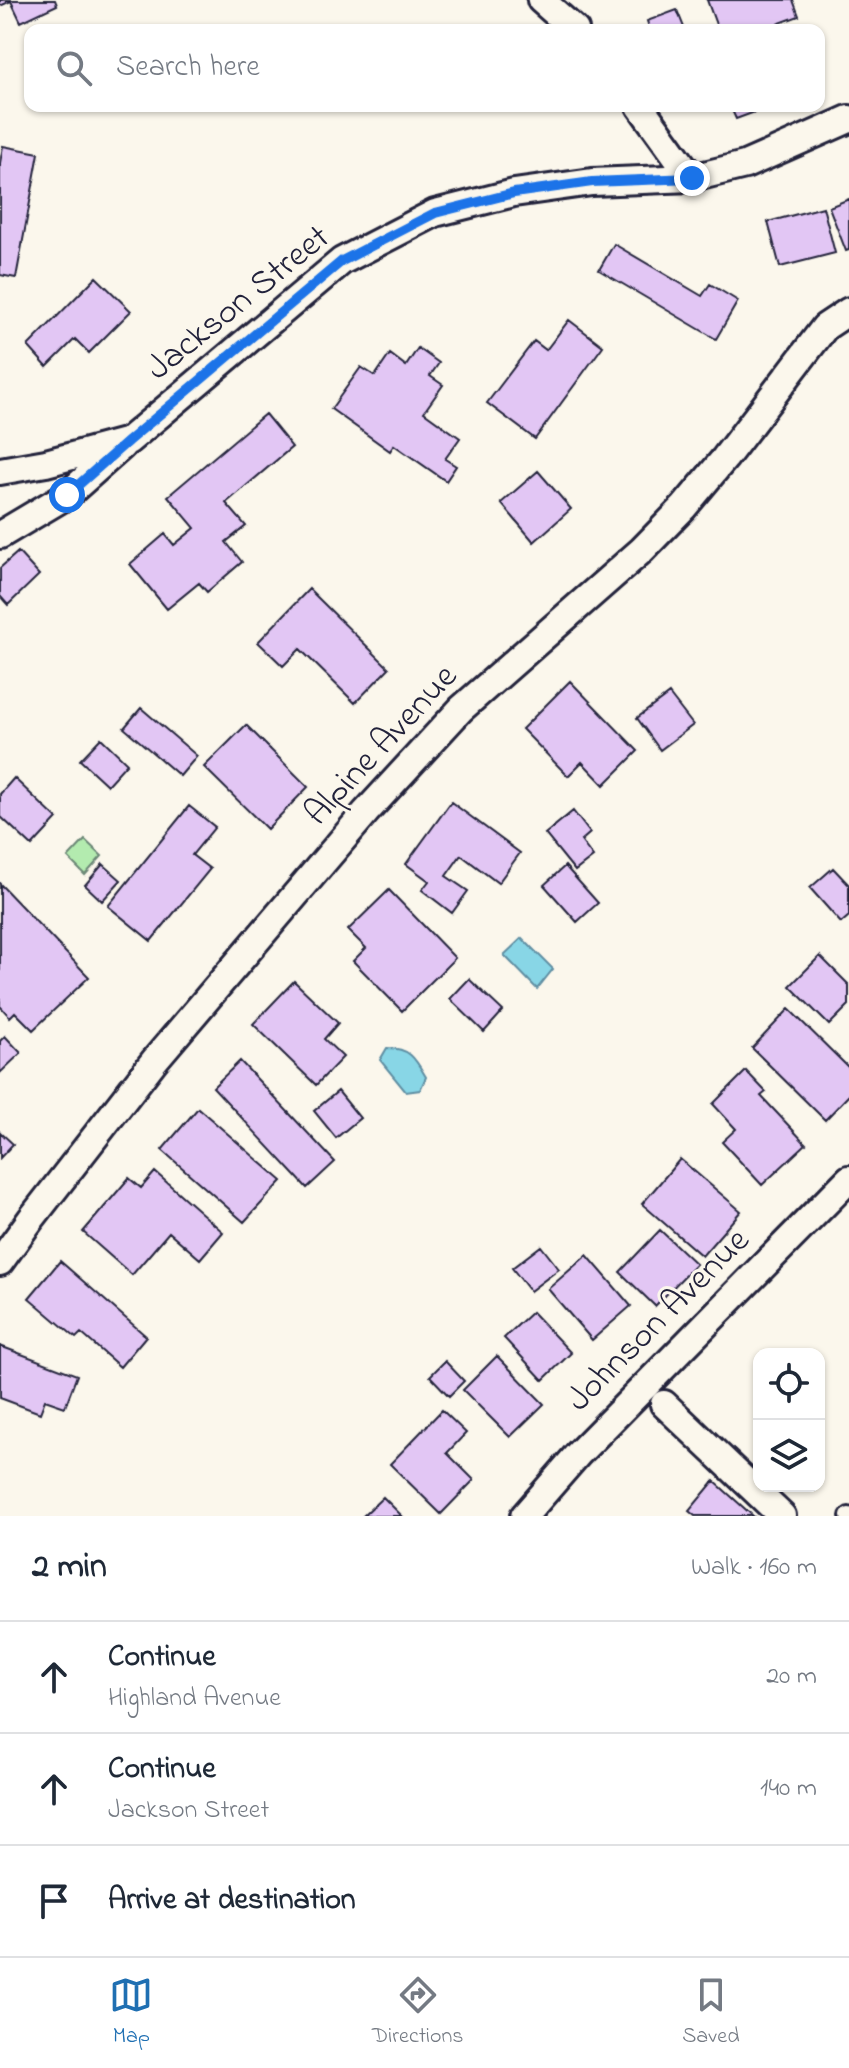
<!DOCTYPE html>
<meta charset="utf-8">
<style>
body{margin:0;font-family:"Indie Flower",sans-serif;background:#f2f2f3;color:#1f2937}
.controls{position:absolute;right:24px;bottom:24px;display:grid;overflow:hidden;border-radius:16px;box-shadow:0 2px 6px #0004}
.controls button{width:72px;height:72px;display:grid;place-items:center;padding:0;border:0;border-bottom:2px solid #e0e1e3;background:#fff;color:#1f2937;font:40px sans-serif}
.stop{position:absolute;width:24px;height:24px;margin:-18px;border:6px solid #1a73e8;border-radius:50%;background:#fff}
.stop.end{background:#1a73e8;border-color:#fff;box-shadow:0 2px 8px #0008}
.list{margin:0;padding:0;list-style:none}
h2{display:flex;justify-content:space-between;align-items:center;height:104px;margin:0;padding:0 32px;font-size:34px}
h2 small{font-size:26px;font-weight:400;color:#747a83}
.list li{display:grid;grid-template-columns:52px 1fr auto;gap:24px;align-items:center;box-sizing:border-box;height:112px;padding:0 32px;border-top:2px solid #e0e1e3}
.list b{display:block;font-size:30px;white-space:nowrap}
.list p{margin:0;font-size:26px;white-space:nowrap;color:#747a83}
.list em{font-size:26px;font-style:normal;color:#747a83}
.icon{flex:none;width:44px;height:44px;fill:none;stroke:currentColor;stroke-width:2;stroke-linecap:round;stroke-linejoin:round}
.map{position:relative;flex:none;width:849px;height:1516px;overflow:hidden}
.search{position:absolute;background:#fff;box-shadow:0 2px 6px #0004;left:24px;right:24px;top:24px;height:88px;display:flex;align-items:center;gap:20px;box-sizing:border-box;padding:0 28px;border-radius:16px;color:#747a83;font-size:30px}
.sheet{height:440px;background:#fff}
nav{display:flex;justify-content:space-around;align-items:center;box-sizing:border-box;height:112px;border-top:2px solid #e0e1e3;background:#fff;font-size:22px;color:#747a83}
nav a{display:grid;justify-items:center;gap:4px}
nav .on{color:#1f6fb2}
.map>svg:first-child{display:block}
.green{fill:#b3ebaf;stroke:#6a8675;stroke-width:2}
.water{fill:#88d6e6;stroke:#5f8ea2;stroke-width:2}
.building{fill:#e2c6f4;stroke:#22223b;stroke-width:2}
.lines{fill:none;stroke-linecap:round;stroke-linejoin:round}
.lane-casing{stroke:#22223b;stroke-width:20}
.street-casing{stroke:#22223b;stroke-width:32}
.lane{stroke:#fbf7ec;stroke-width:14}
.street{stroke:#fbf7ec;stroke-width:26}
.route{stroke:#1a73e8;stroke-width:10}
.labels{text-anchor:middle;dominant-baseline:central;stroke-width:6;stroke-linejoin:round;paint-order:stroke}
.street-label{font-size:36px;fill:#22223b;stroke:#fbf7ec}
</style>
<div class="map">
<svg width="849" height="1516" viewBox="0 0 849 1516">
<rect width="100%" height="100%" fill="#fbf7ec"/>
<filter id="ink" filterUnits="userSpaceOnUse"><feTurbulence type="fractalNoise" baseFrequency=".0125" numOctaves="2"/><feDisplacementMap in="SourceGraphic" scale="16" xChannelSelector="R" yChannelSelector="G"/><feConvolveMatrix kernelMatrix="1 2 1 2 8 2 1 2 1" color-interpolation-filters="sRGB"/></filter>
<g filter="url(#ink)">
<path class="green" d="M 85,840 L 102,856 L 85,875 L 68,858 Z"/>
<path class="water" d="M 522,938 L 553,969 L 537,989 L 504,955 Z
M 387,1048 C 410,1048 415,1058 426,1077 L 420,1090 L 406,1092 L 380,1060 Z"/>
<path class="building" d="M 0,0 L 55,0 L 57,5 L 21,22 L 11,1 L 0,6 Z
M 707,0 L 793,0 L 799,16 L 761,30 L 718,30 Z
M 677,10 L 685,30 L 650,30 L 647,21 Z
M 730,106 L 771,106 L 736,119 Z
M 3,146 L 39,153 L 16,278 L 0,275 L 0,163 Z
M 849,199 L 849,250 L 846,251 L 829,207 Z
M 823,207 L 835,253 L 780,267 L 768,222 Z
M 614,244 L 702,296 L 710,284 L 738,301 L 716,339 L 599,270 Z
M 96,277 L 131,311 L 89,353 L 75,339 L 47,367 L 28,346 Z
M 569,320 L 603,346 L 535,439 L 487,403 L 534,341 L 546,350 Z
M 418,348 L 439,363 L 430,376 L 443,385 L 424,412 L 460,438 L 445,459 L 456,466 L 446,481 L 394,445 L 390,451 L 331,409 L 361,367 L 375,376 L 390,354 L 406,366 Z
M 265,414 L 292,447 L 226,503 L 246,526 L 226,542 L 242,562 L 207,592 L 199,583 L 167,609 L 130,564 L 165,534 L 174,545 L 195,528 L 168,496 Z
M 538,471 L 571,509 L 534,542 L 501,503 Z
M 18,552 L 39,575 L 8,605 L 0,596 L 0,568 Z
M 309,589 L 389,668 L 355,703 L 300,649 L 283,666 L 258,642 Z
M 570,681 L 638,751 L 604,785 L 582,762 L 568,776 L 522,729 Z
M 669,694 L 693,725 L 660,750 L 637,718 Z
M 141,708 L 197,756 L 180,776 L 124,728 Z
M 246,725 L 308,787 L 267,829 L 204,767 Z
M 101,738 L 127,763 L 107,785 L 80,760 Z
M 14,778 L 57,819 L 32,846 L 0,816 L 0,794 Z
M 451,802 L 520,853 L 498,883 L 461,855 L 446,876 L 468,891 L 452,913 L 422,890 L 429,881 L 406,864 Z
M 189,806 L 215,827 L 192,855 L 210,869 L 151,941 L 108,906 Z
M 573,811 L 590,833 L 581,841 L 593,857 L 575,871 L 545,834 Z
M 103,864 L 121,880 L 102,901 L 85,885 Z
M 565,866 L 598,903 L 577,922 L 544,885 Z
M 833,868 L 849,885 L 849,916 L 841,923 L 810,888 Z
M 0,884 L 89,977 L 33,1030 L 15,1012 L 10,1017 L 0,1006 Z
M 389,890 L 455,958 L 402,1011 L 353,961 L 366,948 L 348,930 Z
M 820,956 L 849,985 L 849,1005 L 829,1025 L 790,986 Z
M 469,979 L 503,1011 L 484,1032 L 450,999 Z
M 294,981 L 338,1023 L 324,1039 L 343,1057 L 316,1085 L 253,1024 Z
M 789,1009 L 849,1068 L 849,1095 L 825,1120 L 752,1048 Z
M 5,1036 L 21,1053 L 0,1073 L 0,1041 Z
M 240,1061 L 335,1162 L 307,1188 L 213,1087 Z
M 746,1071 L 766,1092 L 761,1096 L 806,1144 L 762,1185 L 722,1142 L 736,1129 L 713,1104 Z
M 338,1091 L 360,1118 L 336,1138 L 314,1111 Z
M 198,1108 L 282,1181 L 244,1222 L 162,1150 Z
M 0,1132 L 13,1144 L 0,1158 Z
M 680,1159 L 741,1211 L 702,1256 L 642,1204 Z
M 155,1172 L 223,1232 L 200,1259 L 169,1232 L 132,1275 L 83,1232 L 129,1178 L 141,1188 Z
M 660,1230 L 696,1264 L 655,1306 L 620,1272 Z
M 541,1246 L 559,1269 L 530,1291 L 512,1268 Z
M 587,1255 L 631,1306 L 592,1340 L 548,1289 Z
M 60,1261 L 146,1336 L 120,1367 L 81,1333 L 76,1338 L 29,1298 Z
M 532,1312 L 571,1353 L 543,1380 L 504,1338 Z
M 0,1346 L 77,1375 L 65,1407 L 45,1400 L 40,1413 L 0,1398 Z
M 497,1356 L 544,1404 L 510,1437 L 463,1390 Z
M 445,1361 L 464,1381 L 449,1396 L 430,1376 Z
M 442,1410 L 466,1433 L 447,1453 L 474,1480 L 441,1514 L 390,1464 Z
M 714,1481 L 753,1516 L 695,1516 L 689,1511 Z
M 383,1497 L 402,1516 L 363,1516 Z"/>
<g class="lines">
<defs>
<path id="lane" d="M 848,1516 L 849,1515"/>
<path id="street" d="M 541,0 L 575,30
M 640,106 L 692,178
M 0,471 L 46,463 L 128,441 L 342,261 L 435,213 L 514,193 L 592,182 L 692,178 L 745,165 L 849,119
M 0,535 L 67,495 L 122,446
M 0,1262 L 31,1219 L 154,1061 L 366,812 L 461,709 L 642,550 L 684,507 L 725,458 L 825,327 L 849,311
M 664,1404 L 782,1516
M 524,1516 L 578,1454 L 849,1179"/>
</defs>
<use href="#lane" class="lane-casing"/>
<use href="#street" class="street-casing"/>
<use href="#lane" class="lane"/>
<use href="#street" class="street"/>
</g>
</g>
<g class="lines" filter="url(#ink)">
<path class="route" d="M 67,495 L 128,441 L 342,261 L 435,213 L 514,193 L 592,182 L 692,178"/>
</g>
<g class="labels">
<g class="street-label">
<text transform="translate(239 304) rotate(-39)">Jackson Street</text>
<text transform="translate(382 746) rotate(-47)">Alpine Avenue</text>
<text transform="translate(659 1321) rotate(-45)">Johnson Avenue</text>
</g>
</g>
</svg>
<div class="controls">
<button><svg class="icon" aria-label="locate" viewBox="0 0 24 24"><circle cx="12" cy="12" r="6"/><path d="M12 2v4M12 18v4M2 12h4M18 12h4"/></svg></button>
<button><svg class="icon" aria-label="layers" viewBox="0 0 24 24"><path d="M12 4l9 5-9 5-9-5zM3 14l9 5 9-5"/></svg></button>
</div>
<div class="stop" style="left:67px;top:495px"></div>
<div class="stop end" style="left:692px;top:178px"></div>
<div class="search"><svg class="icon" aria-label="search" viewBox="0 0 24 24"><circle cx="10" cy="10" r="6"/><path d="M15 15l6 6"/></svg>Search here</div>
</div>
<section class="sheet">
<h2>2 min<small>Walk · 160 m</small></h2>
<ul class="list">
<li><svg class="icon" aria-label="ahead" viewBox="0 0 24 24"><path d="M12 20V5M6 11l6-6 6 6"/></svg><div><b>Continue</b><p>Highland Avenue</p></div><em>20 m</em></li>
<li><svg class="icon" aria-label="ahead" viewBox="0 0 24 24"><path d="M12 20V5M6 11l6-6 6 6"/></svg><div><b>Continue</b><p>Jackson Street</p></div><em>140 m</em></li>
<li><svg class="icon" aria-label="arrive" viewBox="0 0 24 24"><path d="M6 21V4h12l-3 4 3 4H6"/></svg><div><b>Arrive at destination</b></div></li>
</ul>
</section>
<nav>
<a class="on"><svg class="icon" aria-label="map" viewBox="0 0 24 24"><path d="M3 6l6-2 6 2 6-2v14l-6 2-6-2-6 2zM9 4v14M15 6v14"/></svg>Map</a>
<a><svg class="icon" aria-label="directions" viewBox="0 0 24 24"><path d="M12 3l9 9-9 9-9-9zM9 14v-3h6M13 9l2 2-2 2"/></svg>Directions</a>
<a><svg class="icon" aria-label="saved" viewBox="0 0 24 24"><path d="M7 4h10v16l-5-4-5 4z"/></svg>Saved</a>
</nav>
